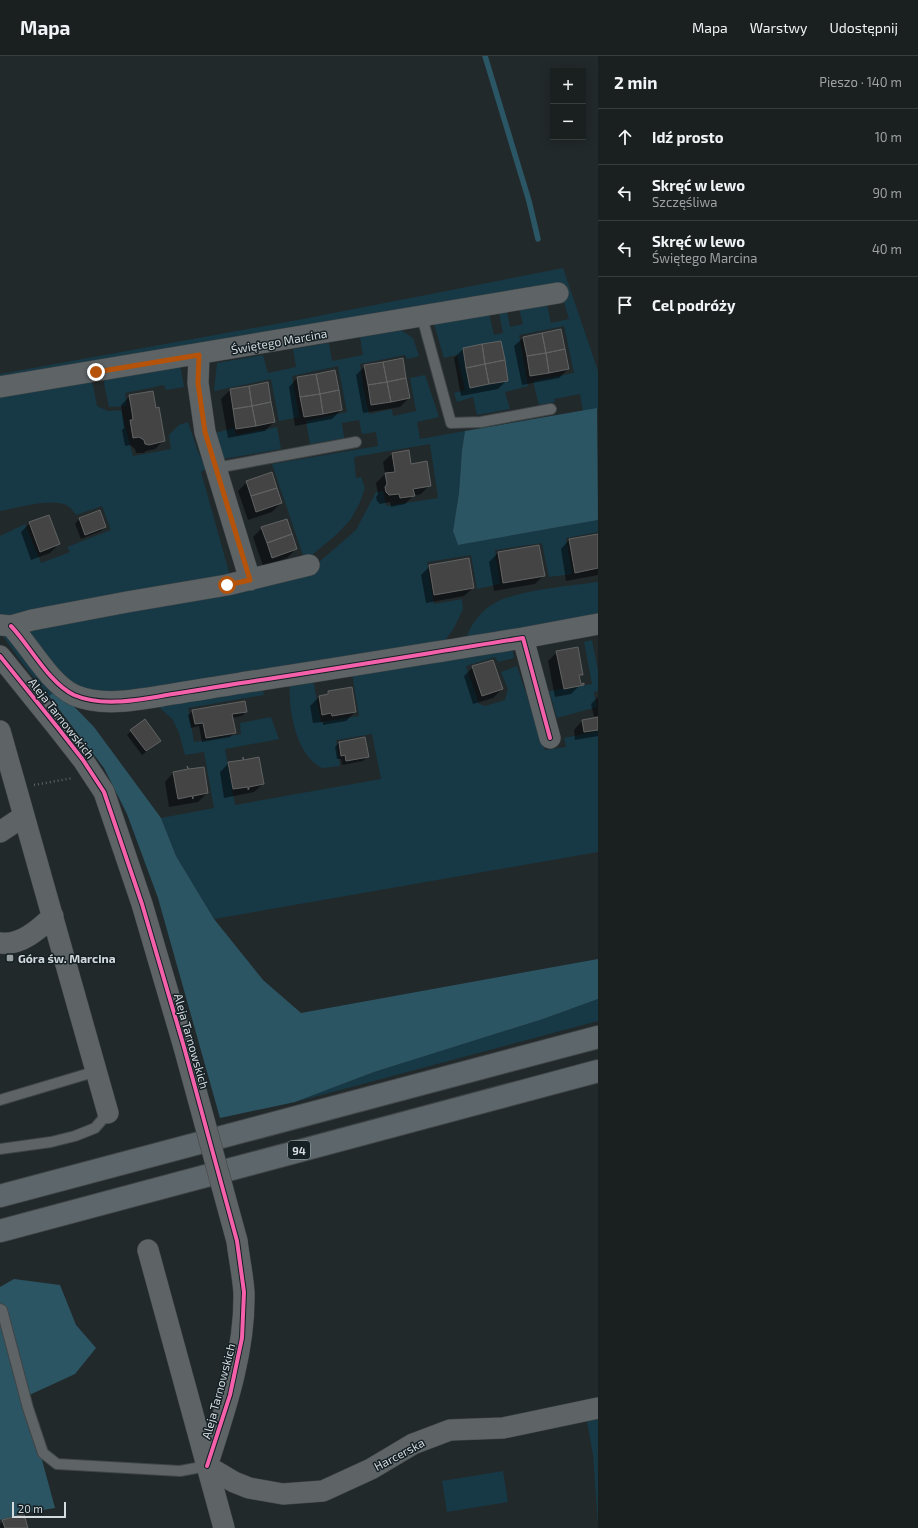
<!DOCTYPE html>
<html lang="pl">
<meta charset="utf-8">
<style>
body{margin:0;font-family:"Exo 2",sans-serif;background:#232729;color:#f1f3f6}
.controls{position:absolute;right:12px;top:12px;display:grid;overflow:hidden;border-radius:0px;box-shadow:0 2px 10px #0003}
.controls button{width:36px;height:36px;display:grid;place-items:center;padding:0;border:0;border-bottom:1px solid #383d3e;background:#1a1f20;color:#f1f3f6;font:20px sans-serif}
.scale{position:absolute;left:12px;bottom:10px;width:54px;box-sizing:border-box;padding-left:4px;border:2px solid #d4dbde;border-top:0;font-size:11px;line-height:14px;white-space:nowrap;color:#d4dbde;-webkit-text-stroke:3px #152025;paint-order:stroke}
.stop{position:absolute;width:12px;height:12px;margin:-9px;border:3px solid #b45309;border-radius:50%;background:#fff}
.stop.end{background:#b45309;border-color:#fff;box-shadow:0 1px 4px #0008}
.list{margin:0;padding:0;list-style:none}
h2{display:flex;justify-content:space-between;align-items:center;height:52px;margin:0;padding:0 16px;font-size:17px}
h2 small{font-size:13px;font-weight:400;color:#9fa2a5}
.list li{display:grid;grid-template-columns:26px 1fr auto;gap:12px;align-items:center;box-sizing:border-box;height:56px;padding:0 16px;border-top:1px solid #383d3e}
.list b{display:block;font-size:15px;white-space:nowrap}
.list p{margin:0;font-size:13px;white-space:nowrap;color:#9fa2a5}
.list em{font-size:13px;font-style:normal;color:#9fa2a5}
.icon{flex:none;width:22px;height:22px;fill:none;stroke:currentColor;stroke-width:2;stroke-linecap:round;stroke-linejoin:round}
.map{position:relative;flex:none;width:598px;height:1472px;overflow:hidden}
header{display:flex;align-items:center;gap:24px;box-sizing:border-box;height:56px;padding:0 20px;background:#1a1f20;border-bottom:1px solid #383d3e}
header strong{font-size:19px}
nav{display:flex;gap:22px;margin-inline-start:auto;font-size:14px}
main{display:flex}
aside{flex:1;background:#1a1f20}
.map>svg:first-child{display:block}
.green{fill:#173946}
.forest{fill:#2c5564}
.shadow{fill:#0007}
.lines{fill:none;stroke-linecap:round;stroke-linejoin:round}
.stream{stroke:#2b5665;stroke-width:5.5}
.building{fill:#444445;stroke:#616262}
.lane-casing{stroke:#404547;stroke-width:12}
.street-casing{stroke:#404547;stroke-width:22}
.primary-casing{stroke:#404547;stroke-width:24}
.path{stroke:#5e6364;stroke-width:2.5;stroke-dasharray:1 3;stroke-linecap:butt}
.lane{stroke:#5e6466;stroke-width:10}
.street{stroke:#5e6466;stroke-width:21}
.primary{stroke:#5d666a;stroke-width:22}
.street-bridge-casing{stroke:#404547;stroke-width:22;stroke-linecap:butt}
.street-bridge{stroke:#5e6466;stroke-width:21}
.cycleway-casing{stroke:#152025;stroke-width:6}
.cycleway{stroke:#f560ab;stroke-width:4}
.route{stroke:#b45309;stroke-width:5}
.poi-dot{fill:#969d9f;stroke:#152025;stroke-width:1.5}
.labels{text-anchor:middle;dominant-baseline:central;stroke-width:3;stroke-linejoin:round;paint-order:stroke}
.shield{fill:#152025;stroke:#9ba3a6;stroke-width:1}
.shield-label{font-size:11px;font-weight:bold;fill:#d4dbde}
.street-label{font-size:12px;fill:#d4dbde;stroke:#152025}
.poi-label{font-size:12px;font-weight:bold;fill:#d4dbde;stroke:#152025;text-anchor:start}
</style>
<header>
<strong>Mapa</strong>
<nav><a>Mapa</a><a>Warstwy</a><a>Udostępnij</a></nav>
</header>
<main>
<div class="map">
<svg width="598" height="1472" viewBox="0 0 598 1472">
<rect width="100%" height="100%" fill="#22292b"/>
<path class="green" d="M 563,212 L 598,315 L 598,355 L 597,352 L 583,355 L 580,338 L 554,343 L 555,346 L 539,349 L 533,325 L 574,317 L 564,270 L 519,279 L 528,330 L 505,336 L 510,353 L 477,359 L 473,341 L 457,346 L 454,337 L 465,334 L 457,299 L 444,302 L 434,268 L 489,258 L 494,279 L 503,277 L 499,257 L 507,255 L 510,271 L 523,268 L 519,253 L 547,248 L 551,267 L 569,263 L 560,233 L 0,325 L 0,318 L 303,263 Z
M 401,274 L 413,282 L 419,300 L 407,303 L 405,299 L 360,308 L 363,330 L 369,358 L 392,353 L 393,360 L 416,355 L 410,322 L 425,319 L 439,361 L 417,366 L 420,383 L 465,375 L 462,394 L 459,437 L 453,475 L 458,489 L 598,464 L 598,476 L 566,482 L 572,518 L 549,521 L 542,487 L 495,494 L 500,528 L 477,533 L 471,499 L 427,506 L 434,548 L 462,543 L 463,553 L 454,572 L 444,586 L 122,639 L 74,632 L 29,578 L 31,572 L 310,514 L 356,474 L 376,436 L 383,435 L 386,450 L 438,442 L 430,388 L 354,401 L 356,422 L 361,421 L 365,432 L 360,446 L 351,463 L 337,478 L 305,505 L 272,408 L 378,390 L 376,376 L 362,378 L 359,364 L 342,367 L 344,382 L 310,388 L 306,365 L 347,356 L 338,310 L 292,320 L 299,361 L 279,365 L 271,323 L 214,335 L 217,307 L 263,299 L 268,317 L 296,311 L 293,293 L 329,287 L 332,305 L 363,299 L 360,281 Z
M 178,308 L 181,314 L 184,331 L 166,334 L 164,329 L 125,337 L 127,350 L 109,351 L 104,327 L 106,319 Z
M 88,321 L 93,329 L 97,350 L 108,355 L 121,354 L 133,400 L 171,393 L 169,379 L 179,369 L 188,366 L 198,396 L 207,413 L 201,416 L 231,523 L 0,562 L 0,480 L 25,468 L 41,507 L 70,496 L 67,491 L 111,474 L 102,450 L 76,459 C 74,456 71,452 68,450 C 53,441 17,452 0,455 L 0,338 Z
M 277,371 L 281,393 L 223,403 L 215,377 L 234,372 L 236,379 Z
M 598,526 L 598,562 L 466,584 C 469,570 480,556 493,548 C 517,534 569,530 598,526 Z
M 1,573 L 54,636 L 49,640 L 22,607 L 0,576 Z
M 592,584 L 598,615 L 598,635 L 594,636 L 597,651 L 557,662 L 549,635 L 592,628 L 584,586 Z
M 512,591 L 514,602 L 498,606 L 495,601 L 466,610 L 479,648 L 485,650 L 505,644 L 508,633 L 501,616 L 517,610 L 545,694 L 566,691 L 564,682 L 598,675 L 598,796 L 214,863 L 176,800 L 161,762 L 214,752 L 204,696 L 185,699 L 179,677 L 173,664 L 157,649 L 262,631 L 264,639 L 188,652 L 194,686 L 241,678 L 240,667 L 271,661 L 279,683 L 225,693 L 235,749 L 381,723 L 372,678 L 336,684 L 340,710 L 322,712 C 319,710 315,708 312,705 C 295,689 288,651 290,629 L 313,624 L 321,666 L 359,660 L 352,617 Z
M 598,943 L 598,965 L 295,1046 L 374,1016 L 543,963 Z
M 598,1352 L 598,1469 L 593,1399 L 585,1355 Z
M 503,1415 L 508,1446 L 447,1456 L 442,1425 Z"/>
<path class="forest" d="M 597,352 L 598,464 L 458,489 L 453,475 L 459,437 L 462,394 L 465,375 Z
M 54,636 L 61,637 L 94,671 L 161,762 L 176,800 L 214,863 L 263,924 L 301,957 L 598,903 L 598,943 L 543,963 L 374,1016 L 295,1046 L 220,1062 L 158,842 L 127,758 L 104,712 L 49,640 Z
M 14,1223 L 60,1229 L 76,1269 L 96,1292 L 75,1318 L 25,1341 L 55,1452 L 24,1457 L 0,1464 L 0,1231 Z"/>
<path class="shadow" d="M 523,282 L 568,313 L 559,322 L 522,329 L 514,290 Z
M 500,286 L 507,324 L 498,333 L 461,340 L 454,302 L 463,293 Z
M 365,310 L 409,342 L 400,351 L 363,357 L 356,319 Z
M 297,322 L 341,354 L 332,363 L 295,370 L 289,331 Z
M 267,327 L 274,366 L 265,375 L 228,382 L 221,343 L 230,334 Z
M 130,340 L 155,353 L 164,384 L 155,393 L 146,395 L 144,397 L 136,397 L 135,393 L 130,389 L 125,390 L 122,374 L 124,372 L 121,349 Z
M 392,398 L 410,409 L 430,429 L 421,438 L 413,440 L 405,448 L 391,451 L 390,446 L 380,448 L 377,445 L 376,441 L 378,438 L 376,427 L 385,418 L 383,406 Z
M 247,426 L 281,447 L 272,456 L 248,464 L 238,435 Z
M 99,455 L 105,471 L 101,475 L 81,483 L 75,468 L 79,463 Z
M 30,467 L 59,488 L 50,497 L 31,504 L 21,476 Z
M 262,472 L 296,493 L 287,502 L 263,510 L 253,481 Z
M 598,479 L 598,519 L 566,525 L 561,493 L 569,484 Z
M 498,497 L 544,519 L 535,528 L 494,535 L 489,506 Z
M 430,510 L 473,532 L 464,540 L 426,547 L 421,519 Z
M 557,596 L 582,618 L 579,621 L 580,629 L 571,638 L 555,641 L 548,605 Z
M 473,611 L 502,633 L 493,642 L 473,648 L 464,620 Z
M 328,636 L 355,656 L 346,665 L 323,669 L 323,666 L 313,667 L 310,650 L 319,641 L 324,640 Z
M 598,641 L 598,680 L 575,684 L 574,674 L 582,665 L 597,662 L 597,660 L 594,661 L 591,648 Z
M 193,655 L 246,656 L 242,660 L 232,662 L 234,677 L 230,681 L 202,686 L 199,670 L 191,672 L 188,659 Z
M 131,675 L 155,689 L 142,699 L 127,679 Z
M 339,687 L 368,700 L 363,705 L 342,709 L 341,703 L 337,703 L 335,691 Z
M 229,707 L 263,728 L 254,736 L 224,742 L 220,716 Z
M 173,717 L 207,737 L 198,746 L 169,751 L 165,726 Z
M 3,1465 L 27,1472 L 0,1472 L 0,1468 Z"/>
<g class="lines">
<path class="stream" d="M 485,0 L 529,145 L 538,183"/>
</g>
<path class="building" d="M 561,273 L 565,293 L 546,297 L 542,277 Z
M 542,277 L 546,297 L 527,300 L 523,281 Z
M 501,285 L 505,304 L 485,308 L 482,288 Z
M 482,288 L 485,308 L 466,312 L 463,292 Z
M 565,293 L 569,313 L 549,317 L 546,297 Z
M 546,297 L 549,317 L 530,320 L 527,300 Z
M 403,302 L 406,322 L 387,326 L 383,306 Z
M 505,304 L 508,325 L 489,328 L 485,308 Z
M 383,306 L 387,326 L 368,329 L 364,309 Z
M 485,308 L 489,328 L 470,332 L 466,312 Z
M 335,314 L 339,334 L 320,338 L 316,318 Z
M 316,318 L 320,338 L 300,341 L 297,321 Z
M 406,322 L 410,342 L 391,346 L 387,326 Z
M 268,326 L 271,346 L 252,350 L 249,330 Z
M 387,326 L 391,346 L 371,349 L 368,329 Z
M 249,330 L 252,350 L 233,353 L 230,333 Z
M 339,334 L 342,354 L 323,358 L 320,338 Z
M 153,335 L 156,352 L 159,351 L 165,385 L 149,389 L 145,388 L 144,384 L 139,381 L 133,382 L 130,364 L 133,364 L 132,356 L 129,339 Z
M 320,338 L 323,358 L 304,361 L 300,341 Z
M 271,346 L 275,366 L 256,370 L 252,350 Z
M 252,350 L 256,370 L 236,373 L 233,353 Z
M 409,394 L 411,408 L 427,405 L 431,430 L 413,433 L 415,440 L 400,442 L 399,438 L 389,439 L 386,436 L 385,431 L 387,428 L 385,417 L 395,416 L 392,397 Z
M 272,416 L 277,432 L 251,440 L 246,425 Z
M 277,432 L 282,447 L 256,456 L 251,440 Z
M 100,454 L 106,471 L 85,479 L 79,462 Z
M 49,459 L 60,488 L 40,496 L 29,466 Z
M 287,463 L 292,478 L 267,487 L 261,471 Z
M 292,478 L 297,493 L 272,502 L 267,487 Z
M 598,478 L 598,512 L 575,517 L 569,483 Z
M 539,489 L 545,520 L 503,527 L 498,496 Z
M 469,502 L 474,532 L 434,539 L 429,509 Z
M 578,591 L 583,619 L 579,619 L 581,628 L 584,627 L 584,629 L 564,633 L 556,595 Z
M 493,604 L 503,633 L 482,640 L 472,610 Z
M 352,631 L 356,656 L 332,660 L 331,657 L 322,659 L 319,640 L 328,638 L 328,635 Z
M 245,645 L 247,656 L 232,658 L 236,677 L 206,682 L 203,667 L 195,668 L 192,654 Z
M 598,661 L 598,674 L 584,676 L 582,664 Z
M 145,663 L 161,685 L 146,695 L 130,674 Z
M 365,681 L 369,701 L 346,705 L 345,699 L 341,700 L 339,686 Z
M 243,701 L 244,704 L 259,701 L 264,728 L 249,731 L 249,733 L 248,734 L 248,731 L 233,733 L 228,706 L 243,704 Z
M 187,710 L 189,713 L 204,711 L 208,737 L 193,740 L 193,743 L 192,740 L 178,743 L 173,716 L 188,713 Z
M 24,1458 L 28,1472 L 5,1472 L 2,1464 Z"/>
<g class="lines">
<defs>
<path id="lane" d="M 422,261 L 451,367 L 481,366 L 551,353
M 216,412 L 356,386
M 0,1044 L 97,1015
M 0,1093 L 51,1086 L 75,1080 L 95,1072 L 108,1057
M 0,1253 L 2,1254 L 28,1352 L 43,1397 L 57,1408 L 180,1415 L 207,1410"/>
<path id="street" d="M 199,299 L 198,327 L 205,376 L 250,524
M 0,331 L 558,237
M 0,569 L 11,570 L 32,564 L 127,546 L 227,529 L 309,509
M 11,570 C 30,590 49,627 74,639 C 104,652 142,643 173,638 C 196,634 218,631 241,627 C 335,613 429,597 523,582 L 550,682
M 523,582 L 598,568
M 0,600 L 58,672 L 83,704 L 104,736 L 142,848 L 184,991
M 0,675 L 108,1057
M 0,776 L 24,760
M 0,887 C 21,890 39,873 53,860
M 148,1194 L 224,1472
M 207,1410 L 234,1426 L 249,1432 L 283,1438 L 323,1435 L 371,1413 L 413,1388 L 450,1374 L 503,1372 L 598,1352
M 207,1410 C 225,1354 245,1297 244,1237 C 243,1220 239,1202 237,1185"/>
<path id="primary" d="M 0,1140 L 598,981
M 0,1175 L 598,1015"/>
</defs>
<use href="#lane" class="lane-casing"/>
<use href="#street" class="street-casing"/>
<use href="#primary" class="primary-casing"/>
<path class="path" d="M 34,729 L 73,722"/>
<use href="#lane" class="lane"/>
<use href="#street" class="street"/>
<use href="#primary" class="primary"/>
<defs>
<path id="street-bridge" d="M 184,991 L 237,1185"/>
</defs>
<use href="#street-bridge" class="street-bridge-casing"/>
<use href="#street-bridge" class="street-bridge"/>
<defs>
<path id="cycleway" d="M 11,570 C 30,590 49,627 74,639 C 104,652 142,643 173,638 C 196,634 218,631 241,627 C 335,613 429,597 523,582 L 550,682
M 0,600 L 58,672 L 83,704 L 104,736 L 142,848 L 184,991 L 237,1185 L 244,1236 L 242,1282 L 230,1339 L 207,1410"/>
</defs>
<use href="#cycleway" class="cycleway-casing"/>
<use href="#cycleway" class="cycleway"/>
</g>
<g class="lines">
<path class="route" d="M 96,316 L 199,299 L 198,327 L 205,376 L 250,524 L 227,529"/>
</g>
<rect class="poi-dot" x="6" y="898" width="8" height="8" rx="2"/>
<g class="labels">
<rect class="shield" x="288" y="1085" width="22" height="18" rx="3"/>
<g class="shield-label">
<text x="299" y="1094">94</text>
</g>
<g class="street-label">
<text transform="translate(279 285) rotate(-10)">Świętego Marcina</text>
<text transform="translate(62 662) rotate(52)">Aleja Tarnowskich</text>
<text transform="translate(192 985) rotate(74)">Aleja Tarnowskich</text>
<text transform="translate(218 1335) rotate(-75)">Aleja Tarnowskich</text>
<text transform="translate(399 1398) rotate(-28)">Harcerska</text>
</g>
<g class="poi-label">
<text x="18" y="902">Góra św. Marcina</text>
</g>
</g>
</svg>
<div class="controls">
<button>+</button>
<button>−</button>
</div>
<div class="scale">20 m</div>
<div class="stop" style="left:227px;top:529px"></div>
<div class="stop end" style="left:96px;top:316px"></div>
</div>
<aside>
<h2>2 min<small>Pieszo · 140 m</small></h2>
<ul class="list">
<li><svg class="icon" aria-label="ahead" viewBox="0 0 24 24"><path d="M12 20V5M6 11l6-6 6 6"/></svg><div><b>Idź prosto</b></div><em>10 m</em></li>
<li><svg class="icon" aria-label="left" viewBox="0 0 24 24"><path d="M17 20v-9H6M10 6l-5 5 5 5"/></svg><div><b>Skręć w lewo</b><p>Szczęśliwa</p></div><em>90 m</em></li>
<li><svg class="icon" aria-label="left" viewBox="0 0 24 24"><path d="M17 20v-9H6M10 6l-5 5 5 5"/></svg><div><b>Skręć w lewo</b><p>Świętego Marcina</p></div><em>40 m</em></li>
<li><svg class="icon" aria-label="arrive" viewBox="0 0 24 24"><path d="M6 21V4h12l-3 4 3 4H6"/></svg><div><b>Cel podróży</b></div></li>
</ul>
</aside>
</main>
